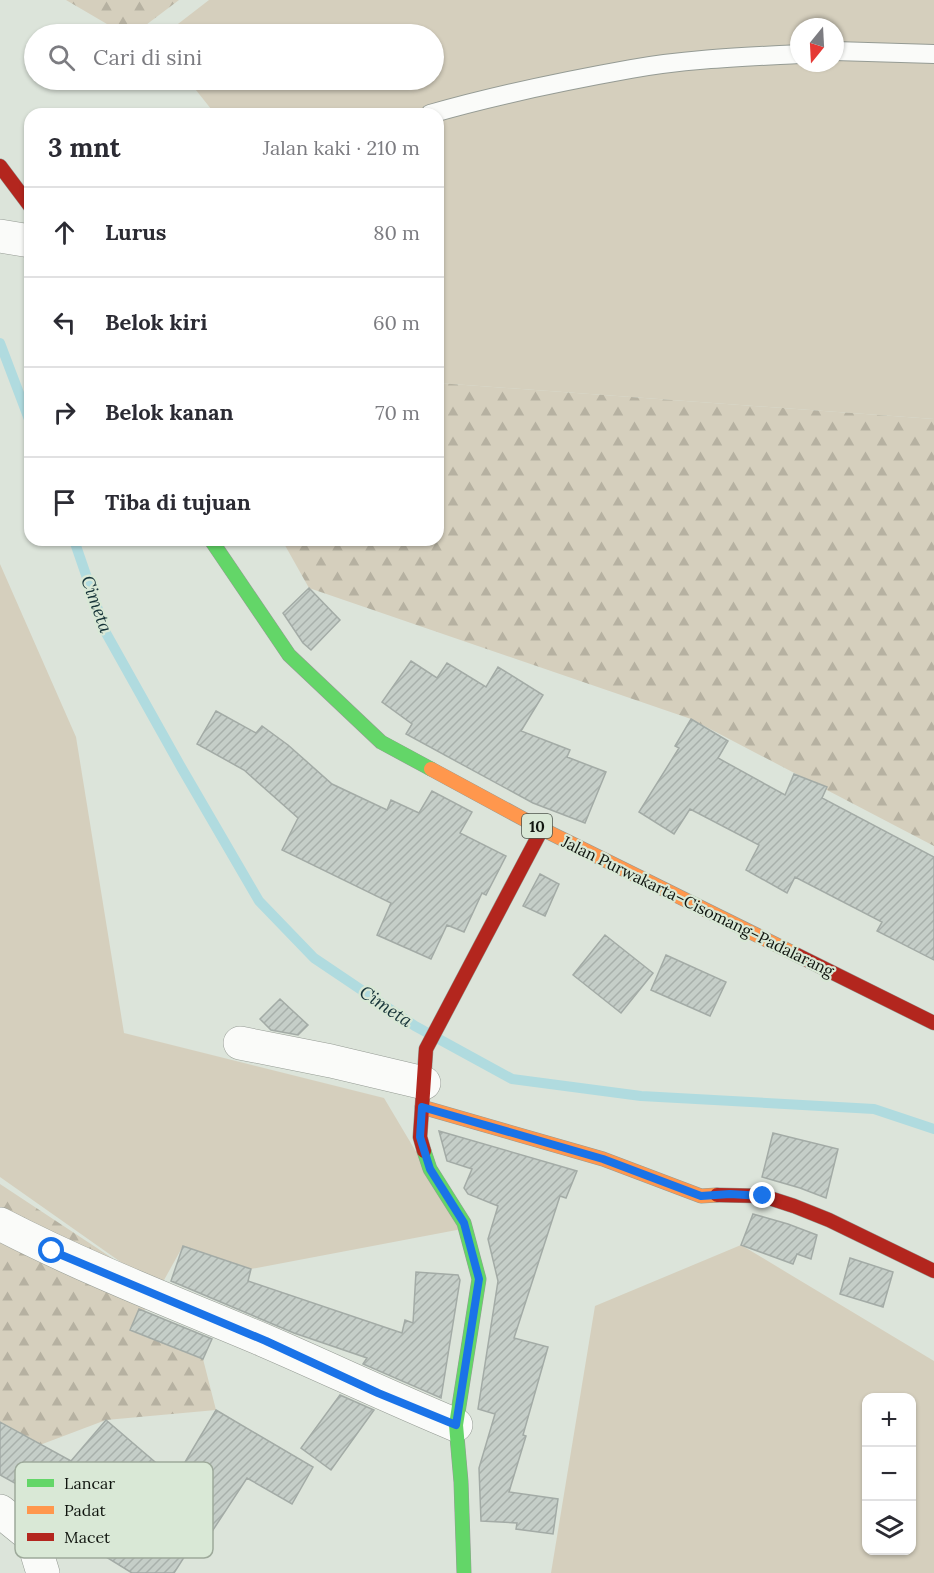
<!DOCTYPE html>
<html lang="id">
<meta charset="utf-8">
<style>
body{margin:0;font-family:Lora,serif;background:#f2f2f3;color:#2b2b33}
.controls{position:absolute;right:18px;bottom:18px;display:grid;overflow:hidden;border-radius:12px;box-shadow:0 2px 4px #0004}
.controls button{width:54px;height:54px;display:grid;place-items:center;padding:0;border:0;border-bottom:2px solid #e1e1e2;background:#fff;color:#2b2b33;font:30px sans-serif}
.compass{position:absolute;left:790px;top:18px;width:54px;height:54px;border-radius:50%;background:#fff;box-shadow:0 2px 4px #0004;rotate:198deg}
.stop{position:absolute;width:18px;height:18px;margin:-14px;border:4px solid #1a73e8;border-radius:50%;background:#fff}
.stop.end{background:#1a73e8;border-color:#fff;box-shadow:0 2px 6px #0008}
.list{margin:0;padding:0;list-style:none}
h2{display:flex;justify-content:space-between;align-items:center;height:78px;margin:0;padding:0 24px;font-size:26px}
h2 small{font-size:20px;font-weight:400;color:#7c7c81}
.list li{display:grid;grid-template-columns:39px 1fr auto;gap:18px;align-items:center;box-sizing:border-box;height:90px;padding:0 24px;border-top:2px solid #e1e1e2}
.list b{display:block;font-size:22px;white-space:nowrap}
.list em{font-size:20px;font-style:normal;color:#7c7c81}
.icon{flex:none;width:33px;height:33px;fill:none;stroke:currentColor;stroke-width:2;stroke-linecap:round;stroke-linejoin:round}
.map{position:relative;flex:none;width:934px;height:1573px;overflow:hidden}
.search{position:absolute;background:#fff;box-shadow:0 2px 4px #0004;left:24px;top:24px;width:420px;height:66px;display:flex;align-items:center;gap:15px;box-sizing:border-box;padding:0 21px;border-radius:33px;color:#7c7c81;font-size:22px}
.panel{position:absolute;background:#fff;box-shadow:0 2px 4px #0004;left:24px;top:108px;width:420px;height:438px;border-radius:18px}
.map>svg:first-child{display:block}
.green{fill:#d5cfbd;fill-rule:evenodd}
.forest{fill:url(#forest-firs)}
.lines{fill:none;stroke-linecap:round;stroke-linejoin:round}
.stream{stroke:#b0dbdf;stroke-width:10}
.building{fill:url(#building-hatch);stroke:#a3aba6;stroke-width:1.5}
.lane-casing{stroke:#959b94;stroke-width:20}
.street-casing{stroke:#959b94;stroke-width:34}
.fast-casing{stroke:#959b94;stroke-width:15}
.slow-casing{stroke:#959b94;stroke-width:15}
.jam-casing{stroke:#959b94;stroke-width:15}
.lane{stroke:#fafbf9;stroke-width:18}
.street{stroke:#fafbf9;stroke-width:33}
.fast{stroke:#63d668;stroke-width:14}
.slow{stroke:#ff974d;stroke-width:14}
.jam{stroke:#b3261e;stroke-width:14}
.route{stroke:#1a73e8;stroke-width:8}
.labels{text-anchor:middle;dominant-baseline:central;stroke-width:4.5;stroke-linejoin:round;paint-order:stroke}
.shield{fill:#d9e8d6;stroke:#4c544b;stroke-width:1.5}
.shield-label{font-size:15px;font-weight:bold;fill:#10150f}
.street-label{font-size:16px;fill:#10150f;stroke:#d9e8d6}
.water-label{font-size:18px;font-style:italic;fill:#163338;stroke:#d9e8d6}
.key{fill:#d9e8d6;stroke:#9da99a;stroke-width:1.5}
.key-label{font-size:16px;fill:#10150f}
</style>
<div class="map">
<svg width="934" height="1573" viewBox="0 0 934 1573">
<defs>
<pattern id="forest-firs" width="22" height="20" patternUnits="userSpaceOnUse" patternTransform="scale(1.5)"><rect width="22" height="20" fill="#d5cfbd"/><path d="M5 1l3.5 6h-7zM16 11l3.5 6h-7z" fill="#b6b1a1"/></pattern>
<pattern id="building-hatch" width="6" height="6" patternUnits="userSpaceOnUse" patternTransform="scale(1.5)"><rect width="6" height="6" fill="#c5cec8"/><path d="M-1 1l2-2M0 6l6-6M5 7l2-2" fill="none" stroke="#a8b0ab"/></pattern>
</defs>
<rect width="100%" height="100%" fill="#dce4da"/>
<path class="green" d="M 209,0 L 934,0 L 934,419 L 438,383 L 438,114 L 215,114 L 188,80 L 434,80 L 434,34 L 165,34 ZM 799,27 L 835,27 L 835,63 L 799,63 Z
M 0,564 L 76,737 L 124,1033 L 384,1098 L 462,1229 L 251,1269 L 183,1246 L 159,1289 L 0,1177 Z
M 741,1245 L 934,1361 L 934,1573 L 551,1573 L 595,1306 ZM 866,1398 L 912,1398 L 912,1550 L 866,1550 Z"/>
<path class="forest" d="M 66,0 L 179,0 L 134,34 L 124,34 Z
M 438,383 L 934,419 L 934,846 L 691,719 L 309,588 L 282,540 L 438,540 Z
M 0,1184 L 159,1289 L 131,1330 L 203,1359 L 216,1410 L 106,1420 L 0,1460 Z"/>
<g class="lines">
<path class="stream" d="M 0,343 L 30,422
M 74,540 L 106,633 L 181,767 L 259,901 L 314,958 L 415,1026 L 512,1079 L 641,1096 L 874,1109 L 934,1129"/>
</g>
<path class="building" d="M 309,588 L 340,620 L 311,650 L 303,643 L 283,613 Z
M 411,661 L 437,678 L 447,663 L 486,687 L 498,667 L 543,695 L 521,731 L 570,750 L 567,757 L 606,772 L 585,823 L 533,803 L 406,734 L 412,724 L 382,702 Z
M 216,711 L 256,733 L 262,726 L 288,745 L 332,784 L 387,810 L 391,800 L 419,813 L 432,791 L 472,812 L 460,833 L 506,856 L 486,895 L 482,893 L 464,932 L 447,925 L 431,959 L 377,935 L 391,903 L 282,850 L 298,818 L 244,770 L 197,744 Z
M 691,719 L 728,741 L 718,758 L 785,795 L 794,774 L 827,787 L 822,798 L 934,857 L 934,960 L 877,931 L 882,922 L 795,877 L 787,893 L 746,870 L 759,845 L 690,809 L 674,834 L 639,812 L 679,748 L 675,746 Z
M 540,874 L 559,884 L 545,916 L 523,906 Z
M 605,935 L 653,973 L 621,1013 L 573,975 Z
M 666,955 L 726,982 L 710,1016 L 651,990 Z
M 280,999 L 308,1025 L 298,1035 L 271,1030 L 260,1019 Z
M 439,1131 L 577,1171 L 566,1198 L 560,1196 L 514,1338 L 548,1347 L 523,1435 L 526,1436 L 509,1492 L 558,1499 L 553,1534 L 516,1529 L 517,1523 L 481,1521 L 479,1468 L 495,1414 L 478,1409 L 498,1281 L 488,1239 L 498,1206 L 468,1194 L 464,1188 L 472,1169 L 447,1161 Z
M 773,1133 L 838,1149 L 826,1198 L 800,1188 L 762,1177 Z
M 753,1214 L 788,1224 L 817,1235 L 811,1259 L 797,1254 L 793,1264 L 741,1245 Z
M 183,1246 L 251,1269 L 248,1281 L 402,1333 L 405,1320 L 413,1323 L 416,1272 L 458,1275 L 460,1280 L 441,1398 L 363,1364 L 367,1358 L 294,1333 L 171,1281 Z
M 850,1258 L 893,1272 L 883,1307 L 840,1294 Z
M 139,1309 L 212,1339 L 203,1359 L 130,1330 Z
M 340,1395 L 374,1410 L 331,1470 L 301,1448 Z
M 216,1410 L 313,1467 L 292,1504 L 247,1478 L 196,1556 L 188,1551 L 174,1573 L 132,1573 L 77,1539 L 87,1523 L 0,1475 L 0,1422 L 71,1461 L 106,1420 L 175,1479 Z"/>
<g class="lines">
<defs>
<path id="lane" d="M 835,51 L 934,54
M 430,114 C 496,95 564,81 631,69 C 686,59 743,57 799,54"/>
<path id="street" d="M 0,236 L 30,241
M 240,1043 L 331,1061 L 424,1083
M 0,1224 C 85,1268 175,1303 263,1340 C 328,1368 391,1398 456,1425
M 0,1511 L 32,1537 L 43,1573"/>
<path id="fast" d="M 211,540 L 289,655 L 381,742 L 431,769
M 424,1151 L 430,1169 L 464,1223 L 479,1279 L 456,1425 L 461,1482 L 464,1573"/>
<path id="slow" d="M 431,769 L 542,829 L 795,954
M 422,1107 L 603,1159 L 701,1196 L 717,1195"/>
<path id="jam" d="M 0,166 L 30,206
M 795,954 L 934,1023
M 424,1151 L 420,1137 L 426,1049 L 542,829
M 717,1195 L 763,1196 L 794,1206 L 829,1220 L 934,1271"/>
</defs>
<use href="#lane" class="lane-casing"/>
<use href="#street" class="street-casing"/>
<use href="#fast" class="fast-casing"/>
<use href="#slow" class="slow-casing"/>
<use href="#jam" class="jam-casing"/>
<use href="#lane" class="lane"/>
<use href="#street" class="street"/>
<use href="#fast" class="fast"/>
<use href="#slow" class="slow"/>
<use href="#jam" class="jam"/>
</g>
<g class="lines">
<path class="route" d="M 52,1251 L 266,1341 L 378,1393 L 456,1425 L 479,1279 L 464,1223 L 430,1169 L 420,1137 L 422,1107 L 603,1159 L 701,1196 L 730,1194 L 763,1196"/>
</g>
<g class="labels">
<rect class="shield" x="522" y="814" width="30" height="24" rx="4.5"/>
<g class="shield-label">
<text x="537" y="826">10</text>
</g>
<g class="street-label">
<text transform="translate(698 906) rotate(26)">Jalan Purwakarta–Cisomang–Padalarang</text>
</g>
<g class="water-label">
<text transform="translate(97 604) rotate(70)">Cimeta</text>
<text transform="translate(386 1006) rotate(34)">Cimeta</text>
</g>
</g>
<rect x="15" y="1462" width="198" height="96" rx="9" class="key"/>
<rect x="27" y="1479" width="27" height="8" fill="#63d668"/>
<rect x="27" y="1506" width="27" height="8" fill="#ff974d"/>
<rect x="27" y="1533" width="27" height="8" fill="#b3261e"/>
<g class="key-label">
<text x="64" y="1489">Lancar</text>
<text x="64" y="1516">Padat</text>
<text x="64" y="1543">Macet</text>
</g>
</svg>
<div class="controls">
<button>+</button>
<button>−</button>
<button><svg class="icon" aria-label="layers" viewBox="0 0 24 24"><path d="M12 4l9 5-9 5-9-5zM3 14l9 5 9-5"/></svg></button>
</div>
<svg class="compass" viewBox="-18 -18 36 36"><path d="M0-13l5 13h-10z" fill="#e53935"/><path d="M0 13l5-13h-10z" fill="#7c7c81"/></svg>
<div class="stop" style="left:52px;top:1251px"></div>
<div class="stop end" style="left:763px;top:1196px"></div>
<div class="search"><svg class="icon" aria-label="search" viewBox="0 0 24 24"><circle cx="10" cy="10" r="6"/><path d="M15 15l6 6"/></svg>Cari di sini</div>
<section class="panel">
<h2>3 mnt<small>Jalan kaki · 210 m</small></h2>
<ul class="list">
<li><svg class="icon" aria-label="ahead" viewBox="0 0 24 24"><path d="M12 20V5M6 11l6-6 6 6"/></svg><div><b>Lurus</b></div><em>80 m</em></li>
<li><svg class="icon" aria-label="left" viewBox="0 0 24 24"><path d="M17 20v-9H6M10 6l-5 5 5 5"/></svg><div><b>Belok kiri</b></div><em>60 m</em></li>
<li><svg class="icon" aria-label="right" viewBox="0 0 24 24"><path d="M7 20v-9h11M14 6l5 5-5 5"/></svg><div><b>Belok kanan</b></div><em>70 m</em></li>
<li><svg class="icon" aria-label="arrive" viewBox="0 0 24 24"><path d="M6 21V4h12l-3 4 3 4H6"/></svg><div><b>Tiba di tujuan</b></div></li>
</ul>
</section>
</div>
